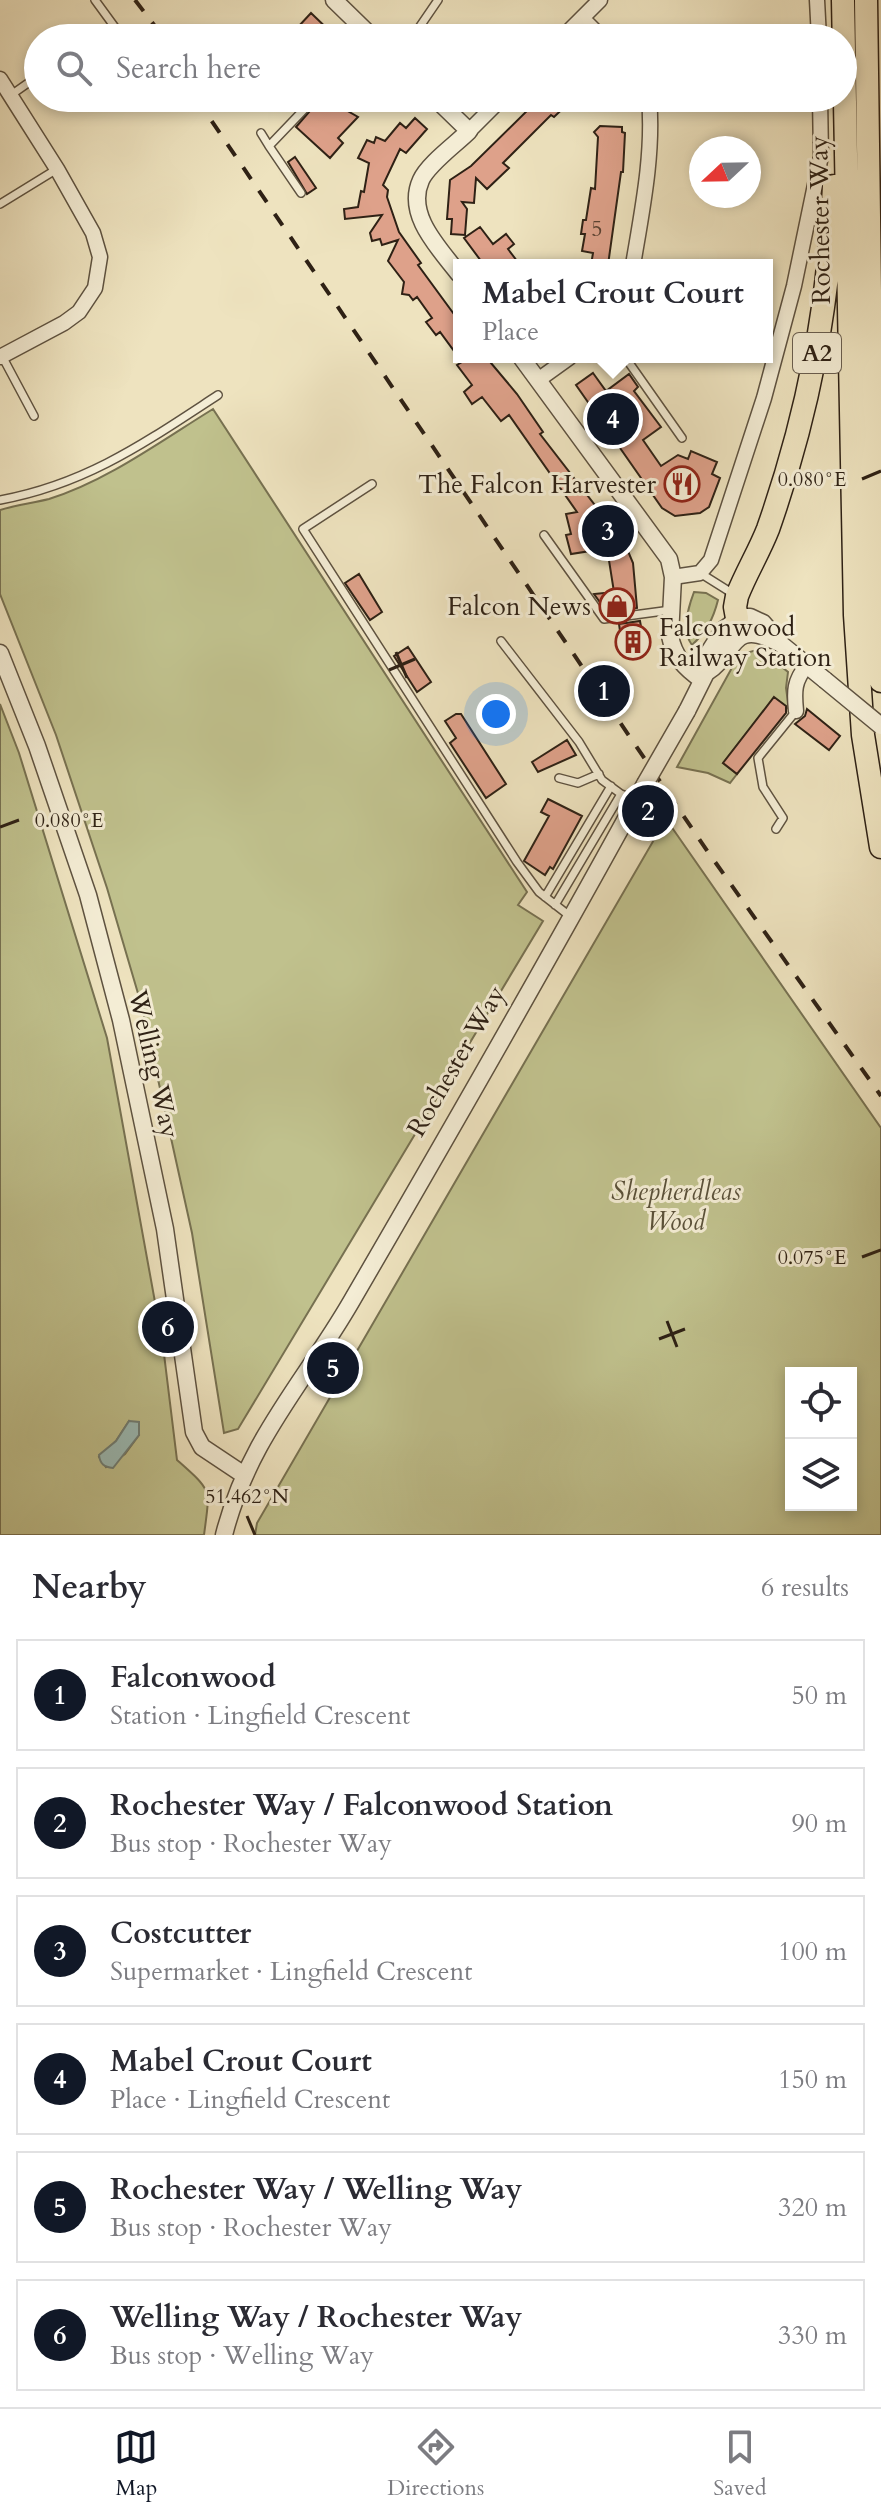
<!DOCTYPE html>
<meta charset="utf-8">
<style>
body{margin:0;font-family:Cardo,serif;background:#f2f2f3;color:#2b2b33}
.controls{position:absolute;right:24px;bottom:24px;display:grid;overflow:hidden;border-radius:0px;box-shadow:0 4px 12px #0003}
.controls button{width:72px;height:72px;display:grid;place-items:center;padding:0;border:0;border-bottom:2px solid #e1e1e2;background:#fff;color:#2b2b33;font:40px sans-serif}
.compass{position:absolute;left:689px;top:136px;width:72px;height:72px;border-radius:50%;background:#fff;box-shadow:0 4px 12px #0003;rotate:248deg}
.you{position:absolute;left:496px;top:714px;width:28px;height:28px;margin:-20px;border:6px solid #fff;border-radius:50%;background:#1a73e8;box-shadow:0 0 0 12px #1a73e833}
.badge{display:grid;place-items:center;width:52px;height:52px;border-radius:50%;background:#111827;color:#fff;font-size:26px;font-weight:700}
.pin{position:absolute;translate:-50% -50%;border:4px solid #fff;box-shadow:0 2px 8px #0006}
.popup{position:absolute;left:453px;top:259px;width:320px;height:104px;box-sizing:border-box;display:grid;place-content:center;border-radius:0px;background:#fff;filter:drop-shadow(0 2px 6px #0005);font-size:26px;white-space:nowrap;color:#7c7c81}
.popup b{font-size:30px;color:#2b2b33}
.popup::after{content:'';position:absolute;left:50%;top:100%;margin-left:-16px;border:16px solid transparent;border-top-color:#fff}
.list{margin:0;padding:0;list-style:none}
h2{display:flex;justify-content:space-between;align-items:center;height:104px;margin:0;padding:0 32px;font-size:34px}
h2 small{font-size:26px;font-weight:400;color:#7c7c81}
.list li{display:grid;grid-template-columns:52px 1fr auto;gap:24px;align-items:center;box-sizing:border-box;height:112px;margin:0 16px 16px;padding:0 16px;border:2px solid #e1e1e2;border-radius:0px}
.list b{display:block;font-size:30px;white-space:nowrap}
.list p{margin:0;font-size:26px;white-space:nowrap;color:#7c7c81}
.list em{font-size:26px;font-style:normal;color:#7c7c81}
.icon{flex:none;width:44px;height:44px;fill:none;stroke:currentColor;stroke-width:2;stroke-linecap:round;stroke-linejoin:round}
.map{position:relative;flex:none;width:881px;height:1535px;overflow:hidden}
.search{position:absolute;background:#fff;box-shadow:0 4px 12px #0003;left:24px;right:24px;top:24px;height:88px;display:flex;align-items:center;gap:20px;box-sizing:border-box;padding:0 28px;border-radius:44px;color:#7c7c81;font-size:30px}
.sheet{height:872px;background:#fff}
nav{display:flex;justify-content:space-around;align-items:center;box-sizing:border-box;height:112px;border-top:2px solid #e1e1e2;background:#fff;font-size:22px;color:#7c7c81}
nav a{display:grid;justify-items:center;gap:4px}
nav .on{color:#111827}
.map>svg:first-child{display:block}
.green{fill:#c0c18d;stroke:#777151;stroke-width:2;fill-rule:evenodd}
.water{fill:#9bbdb8;stroke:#6f7f77;stroke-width:2}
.building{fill:#dea18a;stroke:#2e2115;stroke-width:2}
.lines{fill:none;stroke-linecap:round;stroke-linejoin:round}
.service-casing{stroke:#5e5240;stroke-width:10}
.minor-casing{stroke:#5e5240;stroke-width:17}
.tertiary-casing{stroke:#5e5240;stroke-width:19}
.trunk-casing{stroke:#2e2115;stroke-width:25}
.service{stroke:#f4edd5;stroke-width:7}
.minor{stroke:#f4edd5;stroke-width:14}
.tertiary{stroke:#f4edd5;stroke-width:16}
.trunk{stroke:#eee3bf;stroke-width:22}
.rail{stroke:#2e2115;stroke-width:4;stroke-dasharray:14 14;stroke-linecap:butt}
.tertiary-bridge-casing{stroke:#5e5240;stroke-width:19;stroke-linecap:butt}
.tertiary-bridge{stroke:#f4edd5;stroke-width:16}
.ticks{fill:none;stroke:#2e2115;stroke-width:3}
.labels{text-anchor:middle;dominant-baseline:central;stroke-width:6;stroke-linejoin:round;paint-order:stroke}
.number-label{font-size:22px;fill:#5a4132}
.shield{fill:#f4edd5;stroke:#695e4f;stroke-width:2}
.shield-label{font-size:24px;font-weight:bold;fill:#2e2115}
.street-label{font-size:26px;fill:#2e2115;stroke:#f4edd5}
.poi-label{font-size:26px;fill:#2e2115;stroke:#f4edd5;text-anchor:end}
.park-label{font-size:26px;font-style:italic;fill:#5a5139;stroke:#f4edd5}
.ticks-label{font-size:20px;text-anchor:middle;fill:#2e2115;stroke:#f4edd5;stroke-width:6;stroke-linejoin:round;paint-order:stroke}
</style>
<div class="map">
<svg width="881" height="1535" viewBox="0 0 881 1535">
<rect width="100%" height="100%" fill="#eee3bf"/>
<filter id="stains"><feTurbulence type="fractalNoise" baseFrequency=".0025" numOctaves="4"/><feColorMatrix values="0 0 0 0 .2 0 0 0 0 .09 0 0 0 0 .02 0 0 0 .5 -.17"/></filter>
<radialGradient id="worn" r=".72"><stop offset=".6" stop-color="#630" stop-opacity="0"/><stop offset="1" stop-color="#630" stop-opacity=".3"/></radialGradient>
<path class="green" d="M 213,409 L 527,892 L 518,905 L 543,921 L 238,1429 L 224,1433 L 192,1233 L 142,1007 L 107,888 L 56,735 L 0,594 L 0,510 C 16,505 33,503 49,499 C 107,481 161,441 213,409 Z
M 694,592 L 706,593 L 718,600 C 713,620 706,632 692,645 C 681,631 688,608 694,592 Z
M 760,649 L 788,672 L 786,688 L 789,709 L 774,698 L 723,763 L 737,774 L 730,783 L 708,773 L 677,767 L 739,655 Z
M 0,704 L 19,753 L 107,1038 L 163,1346 L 177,1460 C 213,1492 210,1488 204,1535 L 0,1535 ZM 129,1421 L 139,1435 L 125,1454 L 106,1467 L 99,1457 L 116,1441 Z
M 666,819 L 881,1128 L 881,1535 L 255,1535 L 257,1523 ZM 791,1373 L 851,1373 L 851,1505 L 791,1505 Z"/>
<path class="water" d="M 129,1421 L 139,1422 L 139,1435 L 113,1468 C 104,1467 100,1464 99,1455 L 116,1441 Z"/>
<path class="building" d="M 311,13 L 337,38 L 310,38 L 298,27 Z
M 321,98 L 338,98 L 346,110 L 358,117 L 338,138 L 343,143 L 330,158 L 296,127 Z
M 540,98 L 574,98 L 554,117 L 551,115 L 503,163 L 509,168 L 487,189 L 476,178 L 474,203 L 462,202 L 467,209 L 465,235 L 451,234 L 452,219 L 447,219 L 450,180 L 471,166 Z
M 415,118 L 427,129 L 406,153 L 400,149 L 383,185 L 388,190 L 387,197 L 399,232 L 421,263 L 418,265 L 459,321 L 459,357 L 486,357 L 517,394 L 543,432 L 540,434 L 625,544 L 633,563 L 637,608 L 607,612 L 594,594 L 614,592 L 608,554 L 604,554 L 603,549 L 571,554 L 566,535 L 571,534 L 566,514 L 577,512 L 509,415 L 501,421 L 482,397 L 472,404 L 464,392 L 472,385 L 457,365 L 462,362 L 440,332 L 436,335 L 426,322 L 432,318 L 417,297 L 413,300 L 409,295 L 402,294 L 404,282 L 388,261 L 398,240 L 382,245 L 380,239 L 372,241 L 370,233 L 382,215 L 345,219 L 344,209 L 358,207 L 361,191 L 364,192 L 369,163 L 358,158 L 367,140 L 374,143 L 376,137 L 385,141 L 400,123 L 406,128 Z
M 600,126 L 622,127 L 622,132 L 625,133 L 623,172 L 621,172 L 608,265 L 591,265 L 593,253 L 582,251 L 585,234 L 581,234 L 583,220 L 586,220 L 591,188 L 595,189 L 598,137 L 594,132 Z
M 295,157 L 316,188 L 307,194 L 288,162 Z
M 480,227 L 493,244 L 506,234 L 514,244 L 508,249 L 520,265 L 484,265 L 464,238 Z
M 593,373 L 606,391 L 629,374 L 638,387 L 634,391 L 661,427 L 643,440 L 661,466 L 678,455 L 688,459 L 691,451 L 717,462 L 712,474 L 720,478 L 709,507 L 700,513 L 675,516 L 662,508 L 576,385 Z
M 359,574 L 382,612 L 370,620 L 345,583 Z
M 640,621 L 645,649 L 623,652 L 619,624 Z
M 408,647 L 431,682 L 417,692 L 394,656 Z
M 774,697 L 786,706 L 786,713 L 737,774 L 723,763 Z
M 807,709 L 840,736 L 829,750 L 795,724 L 805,716 Z
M 456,714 L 461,714 L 506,784 L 486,798 L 450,743 L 456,738 L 445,721 Z
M 567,740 L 576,755 L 538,772 L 532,762 Z
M 548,799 L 582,816 L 553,869 L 550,867 L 545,875 L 524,861 L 549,816 L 541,812 Z"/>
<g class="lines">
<defs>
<path id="service" d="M 95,0 L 114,26 L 96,38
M 114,26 L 123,38
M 412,38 L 438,0
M 11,95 L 38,76
M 165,98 L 167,101
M 344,98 L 351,105
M 261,133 L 269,146
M 301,193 L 269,146 L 315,98
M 0,204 L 57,169
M 2,356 L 34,416
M 625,357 L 682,438
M 372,484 L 303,529 L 517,862 L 539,892 L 571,917
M 0,500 C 87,484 146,442 218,395
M 544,535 L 604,619 L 671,610
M 700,573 L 735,595
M 501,641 L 579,742 L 602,780 L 621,794 L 634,799
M 559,778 L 578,783 L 599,774
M 627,822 L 652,836
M 776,829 L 783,818 L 763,787 L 758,758 L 796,711
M 545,897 L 611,786
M 555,905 L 621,794"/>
<path id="minor" d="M 817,0 L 819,38
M 582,18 L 602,38
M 355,38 L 363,29
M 562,38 L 600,0
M 0,79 L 57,169 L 93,233 L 100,257 L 95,288 L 79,312 L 64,323 L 0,357
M 469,131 L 502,98
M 633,265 C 642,211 654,153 649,98
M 538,380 L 570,357
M 673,577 L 700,573 L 711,560 L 764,398 L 794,286 L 821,156 L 820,98
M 796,711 C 794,691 794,681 807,665"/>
<path id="tertiary" d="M 334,0 L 373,38
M 435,98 L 469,131 C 456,144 428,164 421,180 C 405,215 440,249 459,274
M 521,357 L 669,559 L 673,577 L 670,636 C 674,657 685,668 702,680
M 0,653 L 37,746 L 88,895 L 121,1020 L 165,1229 L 194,1432 L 202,1447 L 244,1475
M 706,673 C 737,654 729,618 777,642
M 687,711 L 706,673 L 706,658 L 709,652 L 723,630 L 741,617 L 750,617 L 763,623 L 782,645 L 825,680
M 224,1535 C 248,1440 304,1383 351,1302 C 451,1130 550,958 645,784"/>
<path id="trunk" d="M 843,0 L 855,615 L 863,735 L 881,847
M 866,0 L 874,580 L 881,681
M 737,618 L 735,607 L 737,596 C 746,573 759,552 768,529 C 808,415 829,307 834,186"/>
</defs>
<use href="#service" class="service-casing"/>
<use href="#minor" class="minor-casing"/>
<use href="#tertiary" class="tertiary-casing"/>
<use href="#trunk" class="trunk-casing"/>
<use href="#service" class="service"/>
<use href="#minor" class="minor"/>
<use href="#tertiary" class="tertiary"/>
<use href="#trunk" class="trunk"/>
<path class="rail" d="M 135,0 L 164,38
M 196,98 L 708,852 L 881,1096"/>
<defs>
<path id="tertiary-bridge" d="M 825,680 L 881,726
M 645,784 L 687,711"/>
</defs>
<use href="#tertiary-bridge" class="tertiary-bridge-casing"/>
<use href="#tertiary-bridge" class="tertiary-bridge"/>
</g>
<path class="ticks" d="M 862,479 L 881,471M 396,652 L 407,678M 389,670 L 415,659M 0,827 L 19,820M 862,1257 L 881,1250M 667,1321 L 677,1347M 659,1339 L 685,1329M 247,1516 L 255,1535"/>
<defs>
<symbol id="restaurant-ring" viewBox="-11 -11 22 22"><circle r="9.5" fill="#f4edd5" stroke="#8f2418" stroke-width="1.5"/><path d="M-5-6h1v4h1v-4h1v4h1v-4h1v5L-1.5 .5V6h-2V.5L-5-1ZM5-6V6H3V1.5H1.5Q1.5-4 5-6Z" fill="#8f2418"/></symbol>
<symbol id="shop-ring" viewBox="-11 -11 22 22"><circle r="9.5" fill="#f4edd5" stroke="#8f2418" stroke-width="1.5"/><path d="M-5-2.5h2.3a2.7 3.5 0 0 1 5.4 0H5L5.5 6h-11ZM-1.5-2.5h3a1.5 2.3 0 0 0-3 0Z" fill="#8f2418"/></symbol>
<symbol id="building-ring" viewBox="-11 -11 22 22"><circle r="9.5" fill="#f4edd5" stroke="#8f2418" stroke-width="1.5"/><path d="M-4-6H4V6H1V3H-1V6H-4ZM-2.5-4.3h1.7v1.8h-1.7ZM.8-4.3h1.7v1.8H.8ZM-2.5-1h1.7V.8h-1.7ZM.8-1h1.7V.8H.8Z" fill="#8f2418"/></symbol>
</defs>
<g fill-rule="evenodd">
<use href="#restaurant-ring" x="662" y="464" width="40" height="40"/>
<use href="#shop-ring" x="597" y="586" width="40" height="40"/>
<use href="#building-ring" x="613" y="622" width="40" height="40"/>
</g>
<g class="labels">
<g class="number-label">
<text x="597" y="229">5</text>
</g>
<rect class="shield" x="793" y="333" width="48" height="40" rx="6"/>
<g class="shield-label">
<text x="817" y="353">A2</text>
</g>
<g class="street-label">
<text transform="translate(820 220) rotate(-91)">Rochester Way</text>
<text transform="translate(456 1061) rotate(-60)">Rochester Way</text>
<text transform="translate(154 1064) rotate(77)">Welling Way</text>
</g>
<g class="poi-label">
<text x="656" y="484">The Falcon Harvester</text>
<text x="591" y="606">Falcon News</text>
<text x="659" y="627" text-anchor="start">Falconwood<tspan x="659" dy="30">Railway Station</tspan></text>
</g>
<g class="park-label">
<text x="676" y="1191">Shepherdleas<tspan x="676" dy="30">Wood</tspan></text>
</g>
</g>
<g class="ticks-label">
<text x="812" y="486">0.080°E</text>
<text x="69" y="827">0.080°E</text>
<text x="812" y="1264">0.075°E</text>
<text x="247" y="1503">51.462°N</text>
</g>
<rect width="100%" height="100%" filter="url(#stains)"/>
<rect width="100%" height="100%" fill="url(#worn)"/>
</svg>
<div class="controls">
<button><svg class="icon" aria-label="locate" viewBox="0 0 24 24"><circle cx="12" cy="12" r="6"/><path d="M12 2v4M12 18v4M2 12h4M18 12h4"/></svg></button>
<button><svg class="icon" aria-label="layers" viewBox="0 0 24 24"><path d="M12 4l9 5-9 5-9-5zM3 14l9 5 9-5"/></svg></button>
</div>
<svg class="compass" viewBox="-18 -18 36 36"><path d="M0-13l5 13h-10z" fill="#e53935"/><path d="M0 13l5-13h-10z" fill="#7c7c81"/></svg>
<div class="you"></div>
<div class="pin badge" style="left:604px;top:691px">1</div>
<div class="pin badge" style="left:648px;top:811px">2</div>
<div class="pin badge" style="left:608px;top:531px">3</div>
<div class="pin badge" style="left:613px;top:419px">4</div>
<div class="popup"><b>Mabel Crout Court</b>Place</div>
<div class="pin badge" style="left:333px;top:1368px">5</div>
<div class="pin badge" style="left:168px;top:1327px">6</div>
<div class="search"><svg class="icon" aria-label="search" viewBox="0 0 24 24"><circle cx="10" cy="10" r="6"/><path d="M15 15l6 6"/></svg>Search here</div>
</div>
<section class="sheet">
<h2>Nearby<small>6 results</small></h2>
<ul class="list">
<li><span class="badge">1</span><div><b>Falconwood</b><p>Station · Lingfield Crescent</p></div><em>50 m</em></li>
<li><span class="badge">2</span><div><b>Rochester Way / Falconwood Station</b><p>Bus stop · Rochester Way</p></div><em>90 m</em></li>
<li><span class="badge">3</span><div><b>Costcutter</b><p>Supermarket · Lingfield Crescent</p></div><em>100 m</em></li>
<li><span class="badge">4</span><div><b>Mabel Crout Court</b><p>Place · Lingfield Crescent</p></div><em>150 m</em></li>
<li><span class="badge">5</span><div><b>Rochester Way / Welling Way</b><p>Bus stop · Rochester Way</p></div><em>320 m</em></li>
<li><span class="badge">6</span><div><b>Welling Way / Rochester Way</b><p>Bus stop · Welling Way</p></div><em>330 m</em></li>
</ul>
</section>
<nav>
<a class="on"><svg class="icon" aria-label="map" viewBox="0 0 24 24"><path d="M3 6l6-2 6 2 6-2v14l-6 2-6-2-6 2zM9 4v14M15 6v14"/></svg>Map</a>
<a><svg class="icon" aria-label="directions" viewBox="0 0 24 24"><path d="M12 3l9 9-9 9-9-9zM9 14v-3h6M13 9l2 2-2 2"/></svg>Directions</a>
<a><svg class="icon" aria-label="saved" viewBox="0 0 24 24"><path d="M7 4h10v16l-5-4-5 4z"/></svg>Saved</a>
</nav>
